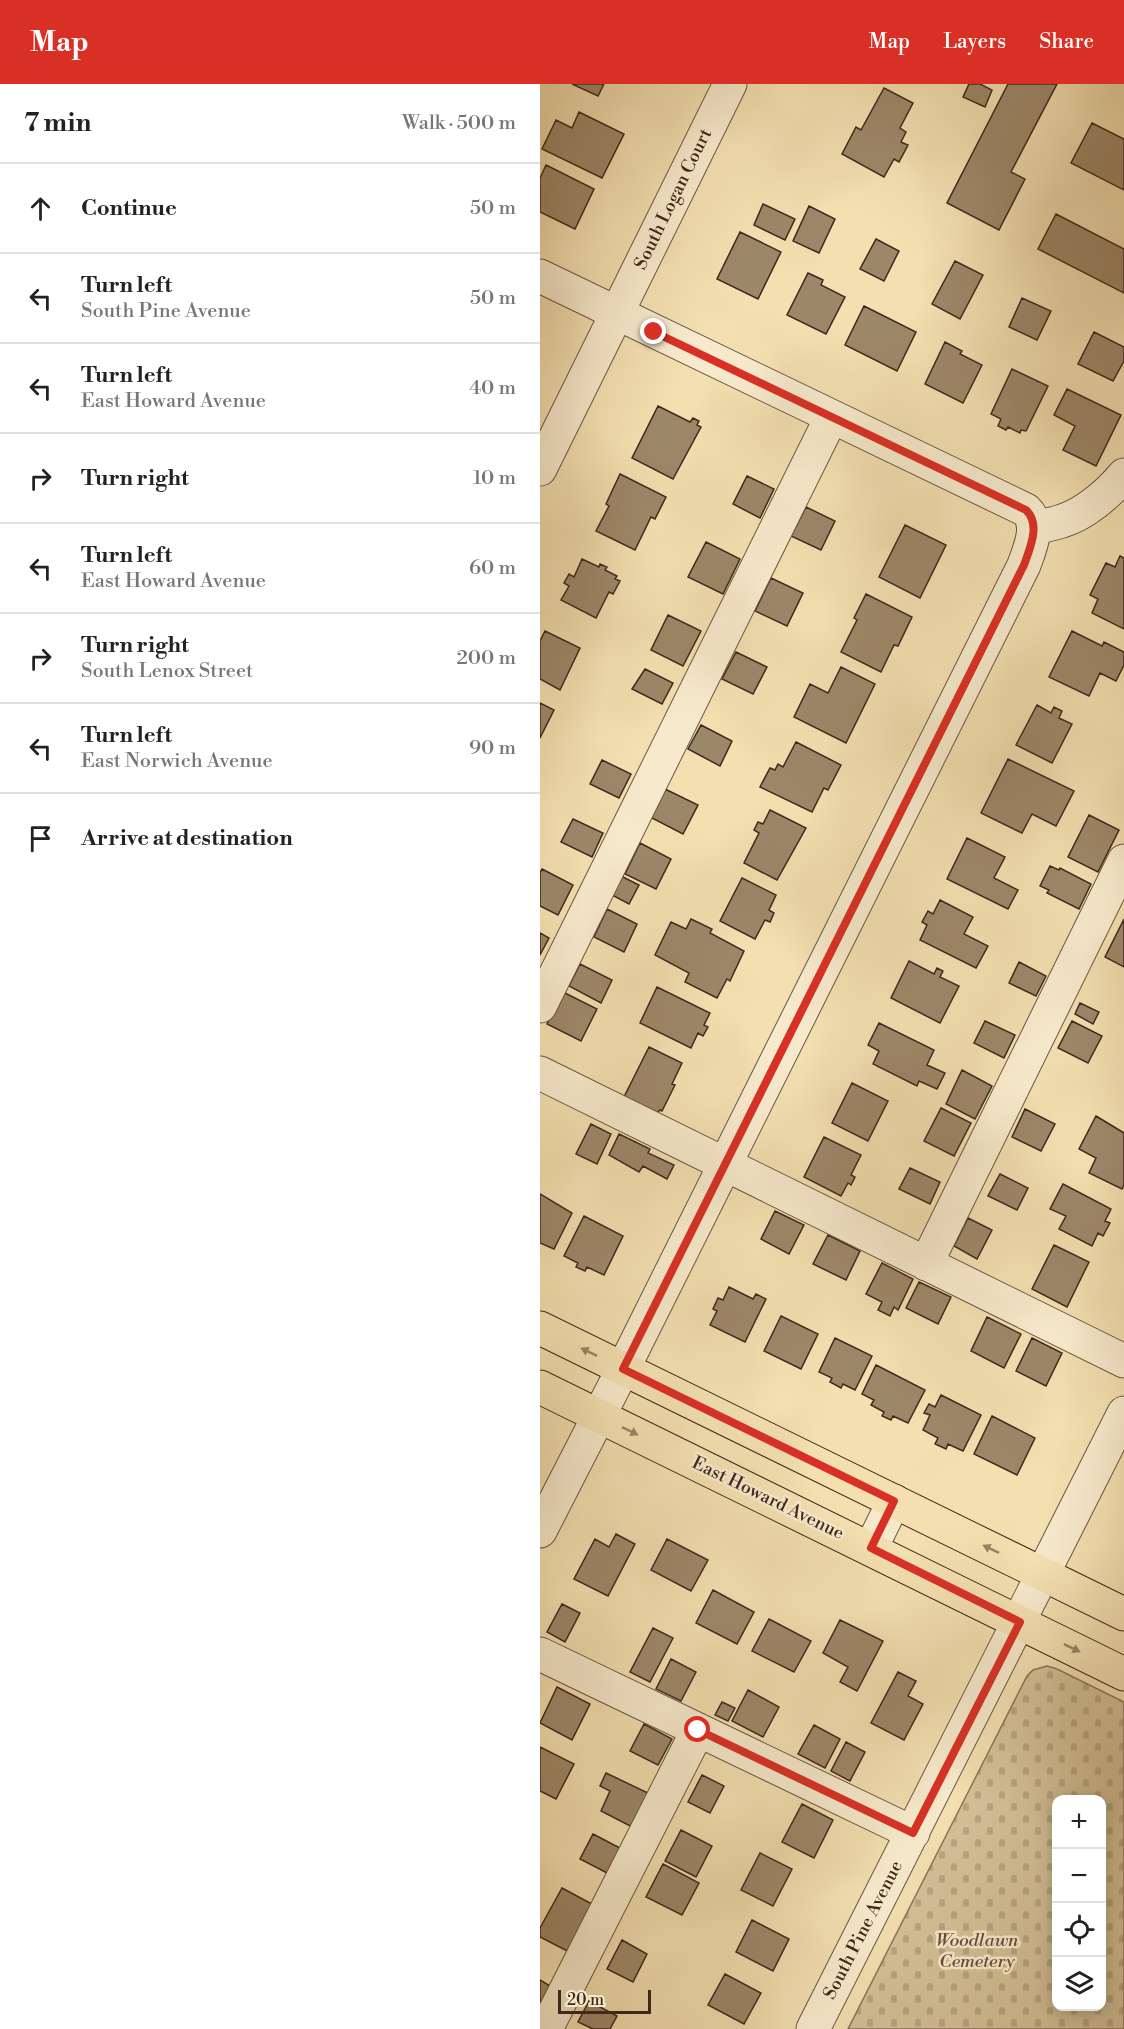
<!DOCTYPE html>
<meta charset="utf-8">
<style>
body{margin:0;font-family:"Libre Bodoni",serif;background:#f2f2f2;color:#222}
.controls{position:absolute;right:18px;bottom:18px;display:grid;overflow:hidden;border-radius:12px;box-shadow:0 3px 15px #0003}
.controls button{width:54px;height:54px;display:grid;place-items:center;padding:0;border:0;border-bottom:2px solid #e0e0e0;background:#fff;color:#222;font:30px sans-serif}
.scale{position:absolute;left:18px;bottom:15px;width:93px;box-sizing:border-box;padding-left:6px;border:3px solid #3f281c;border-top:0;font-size:16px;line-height:21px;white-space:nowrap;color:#3f281c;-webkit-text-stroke:4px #f7eacc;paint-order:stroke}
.stop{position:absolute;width:18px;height:18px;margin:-14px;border:4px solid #d93025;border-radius:50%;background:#fff}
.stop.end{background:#d93025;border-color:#fff;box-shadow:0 2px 6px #0008}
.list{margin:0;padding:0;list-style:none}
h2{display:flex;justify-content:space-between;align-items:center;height:78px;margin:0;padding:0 24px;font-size:26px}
h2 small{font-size:20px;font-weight:400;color:#767676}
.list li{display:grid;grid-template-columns:39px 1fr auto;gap:18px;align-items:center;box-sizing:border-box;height:90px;padding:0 24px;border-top:2px solid #e0e0e0}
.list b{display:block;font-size:22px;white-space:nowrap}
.list p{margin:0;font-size:20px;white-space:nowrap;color:#767676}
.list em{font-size:20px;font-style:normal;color:#767676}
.icon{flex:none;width:33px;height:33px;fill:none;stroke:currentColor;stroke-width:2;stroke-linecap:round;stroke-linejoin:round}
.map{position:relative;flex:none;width:584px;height:1945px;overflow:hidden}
header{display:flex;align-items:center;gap:36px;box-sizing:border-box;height:84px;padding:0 30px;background:#d93025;color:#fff}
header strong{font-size:28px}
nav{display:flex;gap:33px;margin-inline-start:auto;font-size:21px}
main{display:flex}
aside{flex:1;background:#fff}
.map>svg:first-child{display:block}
.cemetery{fill:url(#cemetery-stones);stroke:#8a745a;stroke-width:1.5;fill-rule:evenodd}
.building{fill:#9d8769;stroke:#3f281c;stroke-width:1.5}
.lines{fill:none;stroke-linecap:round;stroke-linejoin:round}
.minor-casing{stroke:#6c5641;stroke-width:35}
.major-casing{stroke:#3f281c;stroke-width:35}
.minor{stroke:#f7eacc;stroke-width:33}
.major{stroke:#f3dfb0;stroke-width:33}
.oneway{fill:#998466}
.route{stroke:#d93025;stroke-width:8}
.labels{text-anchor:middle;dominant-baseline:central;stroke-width:5;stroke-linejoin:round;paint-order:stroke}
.street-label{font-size:18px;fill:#3f281c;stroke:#f7eacc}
.park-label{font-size:18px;font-style:italic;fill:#644e3b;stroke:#f7eacc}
</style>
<header>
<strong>Map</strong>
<nav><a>Map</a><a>Layers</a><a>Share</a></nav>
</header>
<main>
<aside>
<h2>7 min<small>Walk · 500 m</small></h2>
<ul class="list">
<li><svg class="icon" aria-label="ahead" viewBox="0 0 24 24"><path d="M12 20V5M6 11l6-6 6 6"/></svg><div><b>Continue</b></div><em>50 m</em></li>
<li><svg class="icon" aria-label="left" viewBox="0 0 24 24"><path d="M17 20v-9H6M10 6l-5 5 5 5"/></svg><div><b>Turn left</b><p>South Pine Avenue</p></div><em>50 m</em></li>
<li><svg class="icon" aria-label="left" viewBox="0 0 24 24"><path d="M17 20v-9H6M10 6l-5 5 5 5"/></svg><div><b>Turn left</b><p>East Howard Avenue</p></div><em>40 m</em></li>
<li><svg class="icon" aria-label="right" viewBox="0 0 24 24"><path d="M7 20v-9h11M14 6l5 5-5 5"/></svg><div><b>Turn right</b></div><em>10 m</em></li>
<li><svg class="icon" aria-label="left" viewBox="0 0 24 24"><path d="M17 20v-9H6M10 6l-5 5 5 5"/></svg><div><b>Turn left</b><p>East Howard Avenue</p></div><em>60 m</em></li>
<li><svg class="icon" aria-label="right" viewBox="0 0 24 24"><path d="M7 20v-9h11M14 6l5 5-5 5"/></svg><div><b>Turn right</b><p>South Lenox Street</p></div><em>200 m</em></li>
<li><svg class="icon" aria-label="left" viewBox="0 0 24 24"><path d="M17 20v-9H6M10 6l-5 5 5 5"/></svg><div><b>Turn left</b><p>East Norwich Avenue</p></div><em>90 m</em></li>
<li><svg class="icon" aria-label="arrive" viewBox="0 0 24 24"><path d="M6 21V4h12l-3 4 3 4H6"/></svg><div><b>Arrive at destination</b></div></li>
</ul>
</aside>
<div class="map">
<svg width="584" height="1945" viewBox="0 0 584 1945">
<defs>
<pattern id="cemetery-stones" width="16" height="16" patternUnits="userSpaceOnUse" patternTransform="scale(1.5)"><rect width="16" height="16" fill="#d4c097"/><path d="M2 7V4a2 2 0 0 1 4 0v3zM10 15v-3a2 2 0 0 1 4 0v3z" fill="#b7a582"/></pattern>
</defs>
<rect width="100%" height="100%" fill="#f3dfb0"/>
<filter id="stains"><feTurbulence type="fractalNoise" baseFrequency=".00333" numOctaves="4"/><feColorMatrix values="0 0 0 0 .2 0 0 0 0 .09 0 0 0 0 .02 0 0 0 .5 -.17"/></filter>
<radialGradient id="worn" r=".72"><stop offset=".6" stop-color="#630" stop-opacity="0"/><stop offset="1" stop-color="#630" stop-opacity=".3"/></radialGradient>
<path class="cemetery" d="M 507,1582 L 517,1585 L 584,1618 L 584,1945 L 308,1945 L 487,1592 L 493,1586 ZM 516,1716 L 562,1716 L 562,1922 L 516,1922 Z"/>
<path class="building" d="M 32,0 L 64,0 L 58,12 Z
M 429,0 L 440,0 L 452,6 L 445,23 L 423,13 Z
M 468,0 L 517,0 L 471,88 L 485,95 L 459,146 L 407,119 Z
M 344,4 L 373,19 L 360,44 L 366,48 L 361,58 L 368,61 L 359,78 L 354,75 L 344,93 L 302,70 L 316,43 L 321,46 Z
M 39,28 L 84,50 L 62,94 L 2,65 L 16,36 L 32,44 Z
M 552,39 L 584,55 L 584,106 L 531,79 Z
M 6,81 L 54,105 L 35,145 L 0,128 L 0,94 Z
M 223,120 L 255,135 L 245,156 L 214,141 Z
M 269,122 L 295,135 L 279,169 L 253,157 Z
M 516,130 L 584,165 L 584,209 L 498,165 Z
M 200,148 L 241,168 L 218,215 L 177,195 Z
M 336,155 L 359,167 L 344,197 L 320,185 Z
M 415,177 L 443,191 L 420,235 L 392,220 Z
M 268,189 L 283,196 L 281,201 L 305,213 L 286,250 L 247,231 Z
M 482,214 L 511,227 L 497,256 L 469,243 Z
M 324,222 L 376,248 L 357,287 L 305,261 Z
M 554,248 L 584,263 L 584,277 L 573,297 L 538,280 Z
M 405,258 L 422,267 L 420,270 L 442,281 L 423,319 L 385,300 Z
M 472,285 L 508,302 L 486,347 L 481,346 L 480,349 L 468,343 L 466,346 L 458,342 L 461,335 L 451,330 Z
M 527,305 L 581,331 L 556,382 L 523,366 L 535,342 L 514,331 Z
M 118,322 L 150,338 L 153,334 L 159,337 L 157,341 L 161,343 L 133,395 L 92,374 Z
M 80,390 L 126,413 L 115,435 L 111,433 L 95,466 L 56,447 L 69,422 L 66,420 Z
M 207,392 L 234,405 L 220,434 L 193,420 Z
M 266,423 L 295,437 L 281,466 L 251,452 Z
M 365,441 L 406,461 L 380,514 L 339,493 Z
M 166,458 L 200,475 L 183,510 L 148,493 Z
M 580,472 L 584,474 L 584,545 L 552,529 L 558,515 L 550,511 L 566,479 L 575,483 Z
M 42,475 L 59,483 L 60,480 L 67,483 L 65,486 L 77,492 L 75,495 L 80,497 L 73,510 L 69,508 L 56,534 L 21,516 L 29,502 L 24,499 L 29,490 L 34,493 Z
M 231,494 L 263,509 L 247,542 L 215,527 Z
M 326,510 L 372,533 L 358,562 L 354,561 L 341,588 L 301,568 L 317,536 L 314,534 Z
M 128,531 L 161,547 L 143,582 L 111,566 Z
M 5,547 L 40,564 L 20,606 L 0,595 L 0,557 Z
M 532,547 L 562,562 L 564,558 L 584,568 L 584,581 L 576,597 L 560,589 L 549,612 L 509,593 Z
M 196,568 L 227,583 L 213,610 L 182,595 Z
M 301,583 L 335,600 L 306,659 L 254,633 L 270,600 L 288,609 Z
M 105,585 L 133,599 L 122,620 L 92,605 Z
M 0,619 L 14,626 L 0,654 Z
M 497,621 L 511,629 L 514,623 L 522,627 L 519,634 L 532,640 L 512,679 L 476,661 Z
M 161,641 L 192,657 L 180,682 L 148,665 Z
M 256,658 L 301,681 L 288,706 L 284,704 L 272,728 L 220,703 L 230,684 L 235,686 L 238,680 L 243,683 Z
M 468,675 L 534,707 L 516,742 L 492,730 L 482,749 L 441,729 Z
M 62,676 L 91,690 L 79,714 L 50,700 Z
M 125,705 L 158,721 L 143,750 L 110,733 Z
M 230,726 L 266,744 L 237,796 L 204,779 L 219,749 L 214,746 L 218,738 L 223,740 Z
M 549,731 L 579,746 L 558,788 L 528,773 Z
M 33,735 L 63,749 L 52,773 L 21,758 Z
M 427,754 L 465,773 L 454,794 L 478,806 L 468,825 L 407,795 Z
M 100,759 L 131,775 L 116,805 L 85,790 Z
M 510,782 L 519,786 L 520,784 L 551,800 L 539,825 L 507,809 L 509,806 L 500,802 Z
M 2,785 L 33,801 L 18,831 L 0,822 L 0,789 Z
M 81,792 L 99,801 L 89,820 L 72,811 Z
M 202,794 L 236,811 L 229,826 L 234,829 L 230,838 L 225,836 L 215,855 L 180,837 Z
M 400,816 L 433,833 L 424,850 L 448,862 L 436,884 L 380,856 L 387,841 L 382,838 L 388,827 L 393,830 Z
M 67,825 L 97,840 L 84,868 L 54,853 Z
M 151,835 L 172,845 L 170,849 L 204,867 L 190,897 L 187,895 L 177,914 L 145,898 L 149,889 L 115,871 L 131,838 L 146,845 Z
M 584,835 L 584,883 L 565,873 Z
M 0,849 L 9,854 L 0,871 Z
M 369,877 L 394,890 L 397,884 L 403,887 L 400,893 L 419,902 L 400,939 L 351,914 Z
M 479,878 L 506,892 L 496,912 L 469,899 Z
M 40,880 L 72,896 L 61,919 L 29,902 Z
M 117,903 L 170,929 L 164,941 L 168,943 L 163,952 L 158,949 L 151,964 L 100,939 Z
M 23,908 L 57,925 L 41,957 L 7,940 Z
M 540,919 L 559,928 L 553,940 L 535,930 Z
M 445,937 L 475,951 L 464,974 L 434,959 Z
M 532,937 L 562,952 L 548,979 L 518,964 Z
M 339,939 L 394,966 L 387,981 L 405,989 L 397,1005 L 379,997 L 377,1002 L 333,980 L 339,967 L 328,961 Z
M 109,963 L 142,979 L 132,1000 L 135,1001 L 122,1027 L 120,1026 L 117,1029 L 84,1013 Z
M 422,986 L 452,1002 L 435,1035 L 406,1020 Z
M 312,999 L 348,1017 L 328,1057 L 292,1039 Z
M 401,1024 L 431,1039 L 414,1072 L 384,1057 Z
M 485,1025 L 515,1040 L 501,1067 L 472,1053 Z
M 556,1032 L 584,1049 L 584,1101 L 582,1105 L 549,1089 L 556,1074 L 539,1065 Z
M 51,1040 L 71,1050 L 57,1080 L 36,1070 Z
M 79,1050 L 110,1065 L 108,1069 L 134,1081 L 127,1095 L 103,1082 L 99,1088 L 69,1071 Z
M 284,1053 L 321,1071 L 311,1091 L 315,1093 L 311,1101 L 308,1099 L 301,1112 L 264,1093 Z
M 370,1084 L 400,1098 L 390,1120 L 359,1105 Z
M 460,1090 L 488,1104 L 477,1126 L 448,1112 Z
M 523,1100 L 571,1125 L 565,1137 L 570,1139 L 563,1152 L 558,1149 L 552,1162 L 519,1145 L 526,1132 L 510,1125 Z
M 0,1110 L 32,1129 L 14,1165 L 0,1159 Z
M 235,1127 L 264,1141 L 249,1170 L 221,1155 Z
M 44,1132 L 83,1152 L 64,1191 L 47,1183 L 45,1187 L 36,1183 L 38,1179 L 24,1172 Z
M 428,1134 L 452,1146 L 437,1175 L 414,1162 Z
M 288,1151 L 320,1167 L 306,1196 L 273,1180 Z
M 514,1161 L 549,1178 L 527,1223 L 492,1205 Z
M 342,1179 L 373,1195 L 358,1226 L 354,1223 L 350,1232 L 338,1226 L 342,1218 L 326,1210 Z
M 379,1198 L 411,1213 L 398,1240 L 366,1224 Z
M 189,1203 L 213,1215 L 216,1210 L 226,1215 L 205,1258 L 170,1241 L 177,1227 L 173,1225 L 178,1214 L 183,1216 Z
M 241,1232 L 278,1250 L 261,1285 L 224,1267 Z
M 447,1233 L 481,1250 L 464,1284 L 431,1267 Z
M 295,1254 L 332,1272 L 315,1306 L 303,1300 L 301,1304 L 290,1298 L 292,1294 L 279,1288 Z
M 492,1254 L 522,1269 L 506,1302 L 476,1287 Z
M 336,1281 L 385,1306 L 368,1339 L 353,1332 L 351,1336 L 342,1332 L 344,1328 L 331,1321 L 334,1316 L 322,1310 Z
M 401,1311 L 441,1331 L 423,1367 L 408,1360 L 406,1365 L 395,1360 L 398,1354 L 383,1346 L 390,1331 L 384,1329 L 389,1320 L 395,1323 Z
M 452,1332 L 495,1354 L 477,1391 L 434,1370 Z
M 76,1450 L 95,1460 L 68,1512 L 34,1495 L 55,1455 L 69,1463 Z
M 127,1455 L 168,1476 L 151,1507 L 111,1486 Z
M 173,1506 L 214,1528 L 197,1560 L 156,1539 Z
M 22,1520 L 40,1529 L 25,1558 L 7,1548 Z
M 229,1535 L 271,1557 L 254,1588 L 212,1567 Z
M 300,1536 L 343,1557 L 317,1607 L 300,1598 L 308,1583 L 283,1569 Z
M 113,1544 L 133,1554 L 110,1598 L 90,1588 Z
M 131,1575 L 156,1588 L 141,1617 L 116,1605 Z
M 358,1588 L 376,1597 L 368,1612 L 383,1620 L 364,1656 L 331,1639 Z
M 17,1603 L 50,1620 L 32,1656 L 0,1639 Z
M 208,1606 L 239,1623 L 223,1653 L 192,1637 Z
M 182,1618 L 195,1624 L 188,1637 L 175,1631 Z
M 104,1640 L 132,1655 L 118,1681 L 90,1667 Z
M 274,1641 L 300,1655 L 285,1684 L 258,1670 Z
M 306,1658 L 325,1668 L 310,1697 L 291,1687 Z
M 0,1663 L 34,1680 L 16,1715 L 0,1707 Z
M 66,1689 L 108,1709 L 92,1743 L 61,1727 L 70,1707 L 60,1702 Z
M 162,1691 L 184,1702 L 170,1729 L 148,1718 Z
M 262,1720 L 293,1736 L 274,1774 L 242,1758 Z
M 141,1746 L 172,1762 L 156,1793 L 125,1777 Z
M 53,1750 L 80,1764 L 67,1789 L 40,1775 Z
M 220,1769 L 252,1785 L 233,1822 L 201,1806 Z
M 123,1780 L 159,1799 L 142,1831 L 106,1813 Z
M 22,1804 L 52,1820 L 31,1869 L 0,1853 L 0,1844 Z
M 212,1836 L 249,1855 L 233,1887 L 196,1868 Z
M 82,1856 L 107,1870 L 93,1898 L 67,1885 Z
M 185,1890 L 221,1909 L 204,1940 L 168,1921 Z
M 0,1896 L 10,1902 L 1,1920 L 0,1920 Z
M 49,1917 L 77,1932 L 70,1945 L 53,1945 L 38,1938 Z"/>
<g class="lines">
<defs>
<path id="minor" d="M 0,192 L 486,426 C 501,440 490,464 484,481 L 83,1285 L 0,1447
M 0,385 L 190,0
M 494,444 C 503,442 513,440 522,437 C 545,430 569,409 584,391
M 0,922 L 291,334
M 0,989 L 584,1277
M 386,1180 L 584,777
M 331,1464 L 354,1417
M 0,1570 L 373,1749
M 6,1945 L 158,1646
M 273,1945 L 584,1329"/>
<path id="major" d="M 0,1244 L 584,1530
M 0,1303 L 584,1590"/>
</defs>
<use href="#minor" class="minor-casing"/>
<use href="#major" class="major-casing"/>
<use href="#minor" class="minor"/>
<use href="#major" class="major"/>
</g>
<defs><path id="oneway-solid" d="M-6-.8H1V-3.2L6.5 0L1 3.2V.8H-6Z" transform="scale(1.5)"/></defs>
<g class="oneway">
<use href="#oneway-solid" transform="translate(49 1268) rotate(-154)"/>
<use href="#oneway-solid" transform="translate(90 1347) rotate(26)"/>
<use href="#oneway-solid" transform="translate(451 1465) rotate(-154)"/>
<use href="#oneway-solid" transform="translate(532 1564) rotate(26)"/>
</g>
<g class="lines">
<path class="route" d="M 114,248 L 486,426 C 501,440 490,464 484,481 L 83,1285 L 354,1417 L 331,1464 L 480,1538 L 373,1749 L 158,1646"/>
</g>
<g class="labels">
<g class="street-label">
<text transform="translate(133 115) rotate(-64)">South Logan Court</text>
<text transform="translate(228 1414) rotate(26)">East Howard Avenue</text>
<text transform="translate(323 1846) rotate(-63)">South Pine Avenue</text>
</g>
<g class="park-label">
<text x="437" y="1856">Woodlawn<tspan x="437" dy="21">Cemetery</tspan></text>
</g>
</g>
<rect width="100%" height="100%" filter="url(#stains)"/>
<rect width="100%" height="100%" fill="url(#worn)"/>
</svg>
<div class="controls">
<button>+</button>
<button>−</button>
<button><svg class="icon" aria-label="locate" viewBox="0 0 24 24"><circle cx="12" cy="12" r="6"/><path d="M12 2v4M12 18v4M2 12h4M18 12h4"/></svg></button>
<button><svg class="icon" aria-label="layers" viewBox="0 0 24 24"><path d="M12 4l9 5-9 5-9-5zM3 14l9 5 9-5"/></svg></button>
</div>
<div class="scale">20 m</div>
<div class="stop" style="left:158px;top:1646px"></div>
<div class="stop end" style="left:114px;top:248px"></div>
</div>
</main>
